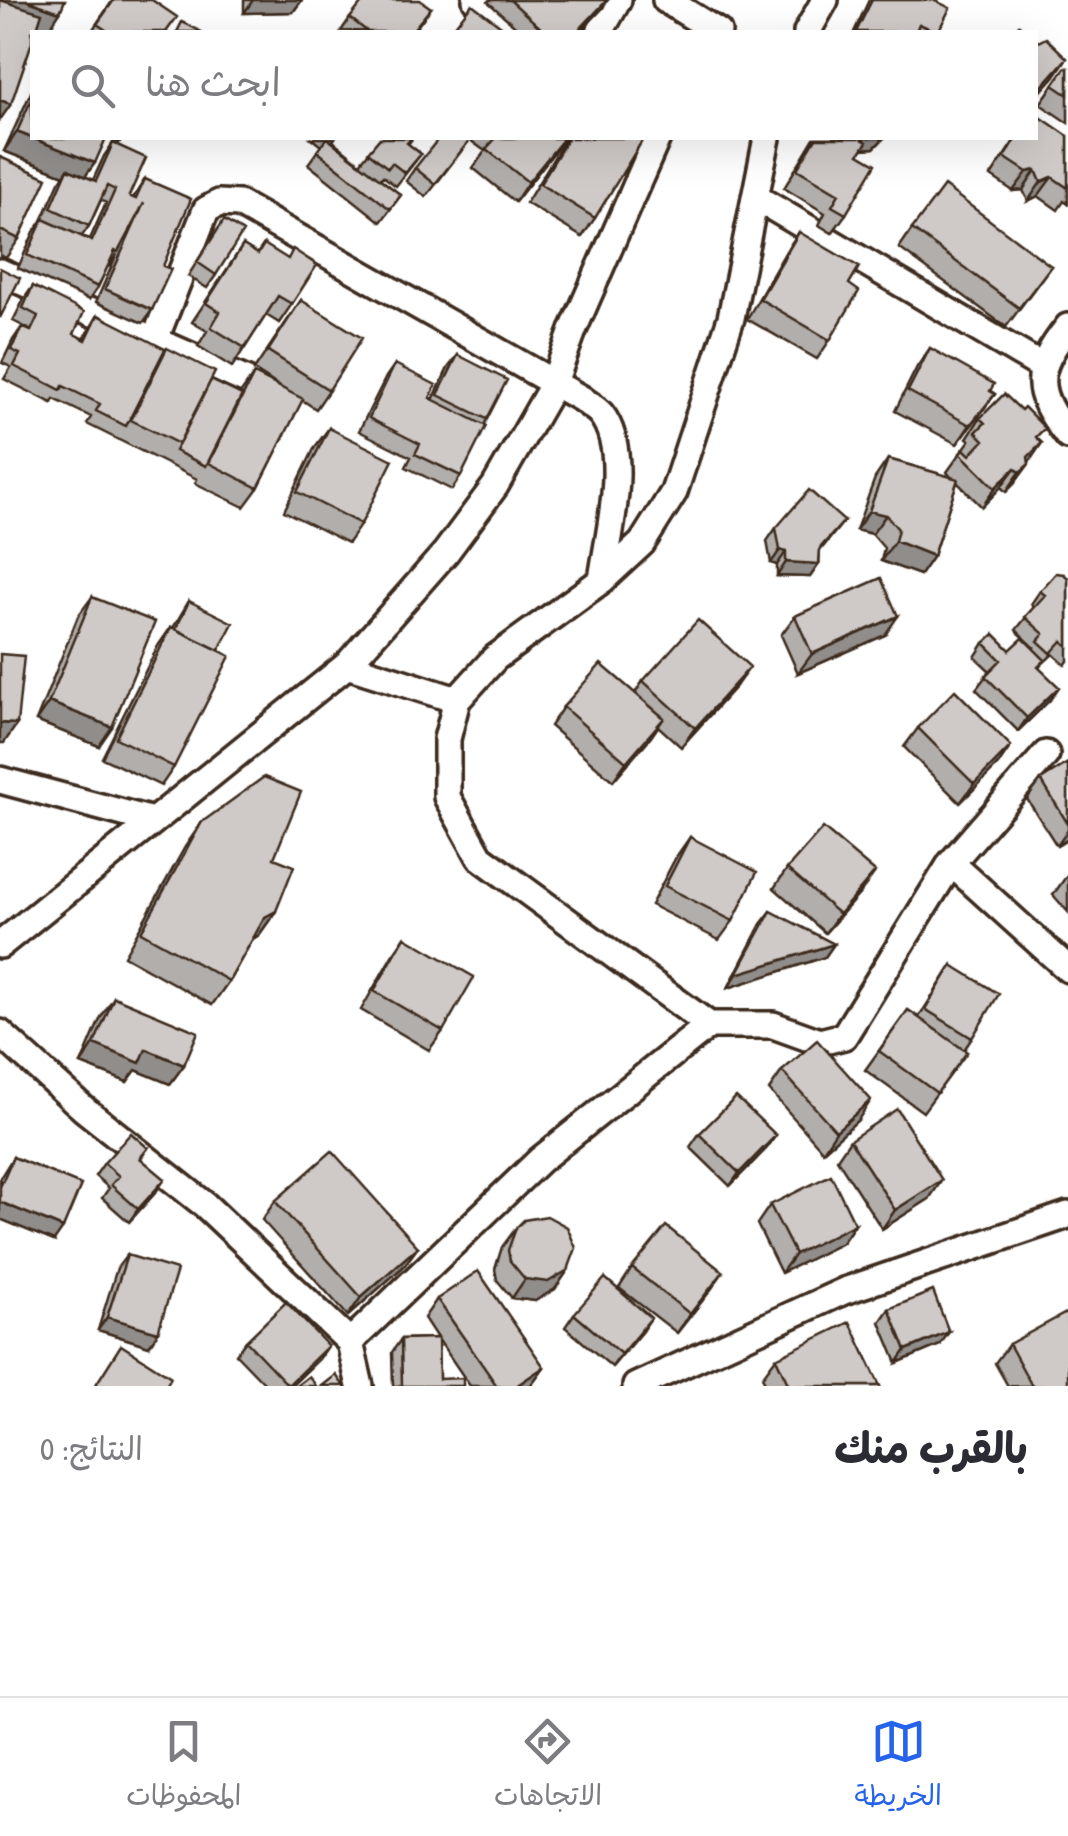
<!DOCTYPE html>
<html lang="ar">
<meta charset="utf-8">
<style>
body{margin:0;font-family:"Patrick Hand","Playpen Sans Arabic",sans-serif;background:#f2f2f3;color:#2b2b33;direction:rtl}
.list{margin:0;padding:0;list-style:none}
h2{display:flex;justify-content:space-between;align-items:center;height:130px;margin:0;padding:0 40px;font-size:42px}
h2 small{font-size:32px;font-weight:400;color:#7c7c81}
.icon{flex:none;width:55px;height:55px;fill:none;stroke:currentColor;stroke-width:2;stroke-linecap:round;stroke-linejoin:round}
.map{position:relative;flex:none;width:1068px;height:1386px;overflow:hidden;direction:ltr}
.search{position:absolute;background:#fff;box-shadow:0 10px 40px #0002;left:30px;right:30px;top:30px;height:110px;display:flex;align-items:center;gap:25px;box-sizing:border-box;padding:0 35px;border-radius:0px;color:#7c7c81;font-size:38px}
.sheet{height:310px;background:#fff}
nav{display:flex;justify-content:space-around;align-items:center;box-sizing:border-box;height:140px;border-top:2px solid #e1e1e2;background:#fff;font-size:28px;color:#7c7c81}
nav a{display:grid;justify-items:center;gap:5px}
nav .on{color:#2563eb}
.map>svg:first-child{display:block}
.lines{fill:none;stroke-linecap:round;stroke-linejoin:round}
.street-casing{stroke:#3b2a1e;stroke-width:32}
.street{stroke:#fff;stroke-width:25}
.wall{fill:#b2aeab;stroke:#3b2a1e;stroke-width:2.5;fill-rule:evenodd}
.shaded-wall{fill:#918d8b;stroke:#3b2a1e;stroke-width:2.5}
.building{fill:#cfcac7;stroke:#3b2a1e;stroke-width:2.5}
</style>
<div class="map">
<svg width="1068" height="1386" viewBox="0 0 1068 1386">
<rect width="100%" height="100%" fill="#fff"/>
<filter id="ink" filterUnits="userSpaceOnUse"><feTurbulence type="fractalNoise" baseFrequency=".01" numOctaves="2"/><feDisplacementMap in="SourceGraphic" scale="20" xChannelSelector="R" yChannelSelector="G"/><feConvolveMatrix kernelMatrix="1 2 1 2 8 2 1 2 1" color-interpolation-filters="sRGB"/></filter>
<g filter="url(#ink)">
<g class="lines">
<defs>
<path id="street" d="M 476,0 L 510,32
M 666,0 L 718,32
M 600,32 L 618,0
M 807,32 L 825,0
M 755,197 L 1041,366
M 0,272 L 247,381
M 1068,327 C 1033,371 1033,391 1068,436
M 155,339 L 206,210 L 219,203 L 239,204 L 582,399 C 588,404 597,409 601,414 C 631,452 608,535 602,580 L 495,658 L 457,700 L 447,739 L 447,797 L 480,857 L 709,1025 L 773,1025 L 820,1042 L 844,1036 L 951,863 L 1046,754
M 602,580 L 642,543 L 674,492 L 731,318 L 767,138
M 347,665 L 457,700
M 0,780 L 153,821
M 951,863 L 1068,969
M 0,945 L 347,665 L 446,552 L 495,486 L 553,385 L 574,328 L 657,138
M 0,1033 L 84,1109 L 205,1205 L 350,1342 L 360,1386
M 350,1342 L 540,1160 L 709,1025
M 636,1386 L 844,1291 L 1068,1215"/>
</defs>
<use href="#street" class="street-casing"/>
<use href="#street" class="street"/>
</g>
<path class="wall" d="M 113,0 L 166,32 L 91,32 Z
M 244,0 L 302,0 L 293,12 L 244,13 Z
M 489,0 L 608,0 L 580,32 L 522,32 L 488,2 Z
M 869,0 L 934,0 L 938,32 L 854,32 Z
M 431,8 L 413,32 L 341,31 L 350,18 Z
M 1065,68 L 1068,68 L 1068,123 L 1040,104 Z
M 32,90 L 32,138 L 85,176 L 93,180 L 104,156 L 113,143 L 129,196 L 133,198 L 145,179 L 163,266 L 152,310 L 143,323 L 96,302 L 117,254 L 109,266 L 108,265 L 98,287 L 89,300 L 18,268 L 34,232 L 42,221 L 59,182 L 64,175 L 4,151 ZM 101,200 L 106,203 L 90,239 L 82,236 L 89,226 Z
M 1068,136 L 1068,204 L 1064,201 L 1058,210 L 1038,196 L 1028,201 L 1023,190 L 1013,191 L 991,176 L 1016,138 Z
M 107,138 L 123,138 L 119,143 Z
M 311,138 L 335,138 L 333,141 L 360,163 L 380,138 L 413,138 L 408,144 L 421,154 L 396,186 L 383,176 L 380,179 L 401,195 L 381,222 L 308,164 L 321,146 Z
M 467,138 L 565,138 L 515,202 L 473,168 L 485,151 Z
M 566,138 L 636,138 L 595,218 L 582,237 L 526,203 Z
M 814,138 L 884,138 L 874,148 L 862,149 L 859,154 L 846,214 L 832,233 L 819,225 L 825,213 L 784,188 Z
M 469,141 L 426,197 L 406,181 L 415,168 Z
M 0,157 L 19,239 L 6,258 L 0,255 Z
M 912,229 L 1051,266 L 1006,327 L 899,248 Z
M 799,232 L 849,284 L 830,340 L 817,359 L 747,319 L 786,251 Z
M 215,233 L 216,275 L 207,288 L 188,276 Z
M 264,244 L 292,304 L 279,323 L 266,315 L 232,367 L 198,346 L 207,331 L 192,322 L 243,245 L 257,254 Z
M 33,286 L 74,334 L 84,339 L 98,315 L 211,380 L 240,394 L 254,374 L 288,392 L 254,370 L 301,300 L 329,390 L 316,409 L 302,400 L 258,488 L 244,507 L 195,483 L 197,479 L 87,424 L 91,417 L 54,399 L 52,403 L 4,379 L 11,367 L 2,363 L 13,340 L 22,327 L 29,329 L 13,321 L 24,299 Z
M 930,348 L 995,394 L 957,444 L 895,411 L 917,367 Z
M 458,355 L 487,419 L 461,476 L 452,490 L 406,467 L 411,457 L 359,431 L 386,377 L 395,364 L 433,400 L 448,368 Z
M 980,418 L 1037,439 L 1042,443 L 1015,483 L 1006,492 L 1001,487 L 982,507 L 957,482 L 933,556 L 920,575 L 881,561 L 884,548 L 872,534 L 856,530 L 875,478 L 888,459 L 951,477 L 947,472 L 970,440 L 967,438 Z
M 329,428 L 361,524 L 348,543 L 284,511 L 315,447 Z
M 844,521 L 820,551 L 819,564 L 810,577 L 777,576 L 777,565 L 771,563 L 767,541 L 776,528 Z
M 1068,578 L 1068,661 L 1065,665 L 1053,654 L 1041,665 L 1039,668 L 1050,700 L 1018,731 L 976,689 L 990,671 L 975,657 L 984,643 L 1010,650 L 1033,648 L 1034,647 L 1016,630 L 1034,607 L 1031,604 L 1040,591 Z
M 92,597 L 99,746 L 36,721 L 78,616 Z
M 189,601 L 219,650 L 174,767 L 161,786 L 102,758 L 158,646 L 171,627 L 173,628 Z
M 795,616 L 885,635 L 798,673 L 781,635 Z
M 643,681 L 736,686 L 681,747 L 658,726 L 613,781 L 550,726 L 563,707 L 635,693 Z
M 918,728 L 998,765 L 960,803 L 904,747 Z
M 1068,763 L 1068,839 L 1057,846 L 1027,799 L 1041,780 Z
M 202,822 L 274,858 L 276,911 L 259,935 L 253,939 L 229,981 L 212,1005 L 124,956 L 185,847 Z
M 690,837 L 733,921 L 719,940 L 651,905 L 676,857 Z
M 787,869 L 861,892 L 825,933 L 774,888 Z
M 1068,874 L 1068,912 L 1053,895 Z
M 771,911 L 834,944 L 825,957 L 728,988 L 761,924 Z
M 405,937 L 443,1031 L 429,1050 L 361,1010 L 392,956 Z
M 952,965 L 972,1038 L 964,1050 L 967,1052 L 923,1112 L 865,1070 L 908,1010 L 919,1017 Z
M 114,997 L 184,1065 L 170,1084 L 136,1070 L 127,1082 L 81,1064 L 101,1017 Z
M 782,1071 L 858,1120 L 823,1151 L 769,1090 Z
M 699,1134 L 776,1135 L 767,1148 L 730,1186 L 690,1147 Z
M 850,1140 L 929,1199 L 882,1229 L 837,1159 Z
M 148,1148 L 141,1158 L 156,1192 L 129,1222 L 102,1198 L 109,1188 L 95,1176 L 104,1163 Z
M 13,1157 L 54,1241 L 0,1219 L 0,1178 Z
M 275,1201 L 418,1247 L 404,1266 L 348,1316 L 262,1220 Z
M 770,1205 L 855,1224 L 842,1243 L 781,1273 L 757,1224 Z
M 516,1228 L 568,1270 L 555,1289 L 535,1301 L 512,1298 L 497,1280 L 495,1269 L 502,1247 Z
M 127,1255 L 149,1346 L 98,1330 L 117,1268 Z
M 632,1268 L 710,1291 L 677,1333 L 619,1288 Z
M 437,1299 L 544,1367 L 530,1386 L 470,1386 L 438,1339 L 439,1379 L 463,1386 L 393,1386 L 392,1352 L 401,1339 L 437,1338 L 424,1318 Z
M 889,1309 L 940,1345 L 897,1363 L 880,1322 Z
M 574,1314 L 642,1331 L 612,1367 L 565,1327 Z
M 246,1341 L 328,1346 L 319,1359 L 291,1386 L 267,1386 L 236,1354 Z
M 1009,1344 L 1068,1386 L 1008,1386 L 995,1363 Z
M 776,1358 L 880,1386 L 767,1386 L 762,1377 Z"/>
<path class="shaded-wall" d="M 0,0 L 26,0 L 60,12 L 47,32 L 0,14 Z
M 253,0 L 302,0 L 293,12 L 244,13 Z
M 607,0 L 603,8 L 580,32 L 577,32 Z
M 1067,58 L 1054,77 L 1036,97 L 1036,93 Z
M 0,100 L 11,104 L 0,120 Z
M 17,132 L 95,163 L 81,182 L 68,169 L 64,175 L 4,151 Z
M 564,138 L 565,138 L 515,202 L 528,182 Z
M 850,138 L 884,138 L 874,148 L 841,150 Z
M 1036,170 L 1023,190 L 1013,191 L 1027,172 Z
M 1052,177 L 1038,196 L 1028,201 L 1041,182 Z
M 995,394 L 981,413 L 957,444 L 970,425 Z
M 1029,464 L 1015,483 L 1006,492 L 1020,472 Z
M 1015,468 L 1001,487 L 982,507 L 995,488 Z
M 869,511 L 886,515 L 872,534 L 856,530 Z
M 895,541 L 933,556 L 920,575 L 881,561 Z
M 780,550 L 786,552 L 777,565 L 771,563 Z
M 786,562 L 819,564 L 810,577 L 777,576 Z
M 898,616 L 885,635 L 798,673 L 812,654 Z
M 750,667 L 736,686 L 681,747 L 695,728 Z
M 1059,687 L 1050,700 L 1018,731 L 1027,718 Z
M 49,702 L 112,727 L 99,746 L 36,721 Z
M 664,718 L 651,737 L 613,781 L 626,762 Z
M 0,723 L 17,724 L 4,743 L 0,743 Z
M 1011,746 L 998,765 L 960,803 L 974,784 Z
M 1068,830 L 1068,839 L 1057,846 Z
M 875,872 L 861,892 L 825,933 L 839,914 Z
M 276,911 L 259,935 L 247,942 L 265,917 Z
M 834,944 L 825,957 L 728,988 L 737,974 Z
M 94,1044 L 146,1049 L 184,1065 L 170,1084 L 136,1070 L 127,1082 L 81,1064 Z
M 871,1100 L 858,1120 L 823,1151 L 836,1131 Z
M 776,1135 L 767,1148 L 730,1186 L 739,1173 Z
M 165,1179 L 156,1192 L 129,1222 L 138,1209 Z
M 942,1180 L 929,1199 L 882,1229 L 895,1210 Z
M 0,1202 L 63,1228 L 54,1241 L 0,1219 Z
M 855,1224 L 842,1243 L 781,1273 L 795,1254 Z
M 418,1247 L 404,1266 L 348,1316 L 361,1297 Z
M 568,1270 L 555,1289 L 535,1301 L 512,1298 L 525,1279 Z
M 723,1272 L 710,1291 L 677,1333 L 690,1314 Z
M 107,1317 L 158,1332 L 149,1346 L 98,1330 Z
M 651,1318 L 642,1331 L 612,1367 L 621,1354 Z
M 949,1332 L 940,1345 L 897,1363 L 906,1350 Z
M 328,1346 L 319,1359 L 291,1386 L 287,1386 Z
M 544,1367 L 530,1386 L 516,1386 Z"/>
<path class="building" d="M 0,0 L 42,13 L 36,32 L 32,32 L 32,42 L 11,104 L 0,100 Z
M 26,0 L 65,0 L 60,12 Z
M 114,0 L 152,0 L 177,17 L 166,32 L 109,32 L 97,24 Z
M 364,0 L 420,0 L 431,8 L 411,32 L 368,32 L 350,18 Z
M 510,0 L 607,0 L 577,32 L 545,32 Z
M 872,0 L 934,0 L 950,8 L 938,32 L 919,24 L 916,31 L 919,32 L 856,32 Z
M 472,4 L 509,32 L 450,32 Z
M 182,22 L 202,32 L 177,32 Z
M 1019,25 L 1027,32 L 1012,32 Z
M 1046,38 L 1067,58 L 1036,93 L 1036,40 L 1038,42 Z
M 1065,68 L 1068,68 L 1068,95 L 1053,85 Z
M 32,98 L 32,138 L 106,138 L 95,163 L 17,132 Z
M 1036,114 L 1068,136 L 1068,188 L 1052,177 L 1041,182 L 1036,170 L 1027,172 L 1004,157 L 1017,138 L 1036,138 Z
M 327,138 L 401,195 L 390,209 L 317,151 Z
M 380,138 L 412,138 L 407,143 L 421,154 L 405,173 L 392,163 L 388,168 L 368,152 Z
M 439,138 L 465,138 L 469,141 L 435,184 L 415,168 Z
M 496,138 L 564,138 L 528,182 L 486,149 Z
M 568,138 L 636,138 L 642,141 L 595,218 L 540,184 Z
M 816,138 L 860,138 L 867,142 L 859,154 L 876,164 L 846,214 L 832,206 L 839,194 L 797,169 Z
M 113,143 L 146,158 L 129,196 L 136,199 L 145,179 L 191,199 L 163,266 L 171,269 L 152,310 L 105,289 L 144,203 L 118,252 L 115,251 L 98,287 L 27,255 L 43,219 L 92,241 L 115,190 L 107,186 L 89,226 L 51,208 L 68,169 L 96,181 Z
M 0,157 L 47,178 L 19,239 L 0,230 Z
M 944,186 L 1051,266 L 1019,308 L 912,229 Z
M 224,220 L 243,232 L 216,275 L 197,262 Z
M 799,232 L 859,267 L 849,284 L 859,291 L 830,340 L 760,299 Z
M 264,244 L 288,259 L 293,249 L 317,265 L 292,304 L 278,296 L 245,348 L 211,327 L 220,312 L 206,303 L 243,245 L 258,254 Z
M 0,268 L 20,278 L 0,318 Z
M 33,286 L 84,312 L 74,334 L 86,340 L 98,315 L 165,349 L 126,426 L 96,411 L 100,404 L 63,386 L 61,390 L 14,366 L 20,354 L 11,350 L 22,327 L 31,331 L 38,316 L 23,308 Z
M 301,300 L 362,338 L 329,390 L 268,351 Z
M 167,348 L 215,372 L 179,444 L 131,420 Z
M 930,348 L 994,384 L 990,391 L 995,394 L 970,425 L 908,391 Z
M 458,355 L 507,380 L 487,419 L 438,395 Z
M 395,364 L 436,385 L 430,398 L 486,426 L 461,476 L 415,454 L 420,444 L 369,418 Z
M 254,374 L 303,399 L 258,488 L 209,463 Z
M 211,380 L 242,395 L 206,466 L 175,451 Z
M 1004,394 L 1021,410 L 1024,407 L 1045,428 L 1036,437 L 1042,443 L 1028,457 L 1029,464 L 1020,472 L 1015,468 L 995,488 L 960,453 L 964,449 L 970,455 L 984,440 L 976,432 L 985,423 L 980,418 Z
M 329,428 L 393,460 L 361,524 L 297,492 Z
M 888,459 L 958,479 L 933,556 L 895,541 L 898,529 L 886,515 L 869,511 Z
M 809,490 L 844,521 L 820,548 L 819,564 L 786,562 L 786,552 L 780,550 L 776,528 Z
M 1056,573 L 1064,574 L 1068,578 L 1068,646 L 1062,641 L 1051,653 L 1038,641 L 1044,634 L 1025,617 L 1045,595 L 1040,591 Z
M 881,578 L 898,616 L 812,654 L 795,616 Z
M 92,597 L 155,622 L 112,727 L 49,702 Z
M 189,601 L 233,623 L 219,650 L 176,629 Z
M 698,620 L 750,667 L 695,728 L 643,681 Z
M 171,627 L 230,656 L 174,767 L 116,738 Z
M 994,634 L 1010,650 L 1023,638 L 1045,660 L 1038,667 L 1059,687 L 1027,718 L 985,676 L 1001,660 L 984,643 Z
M 0,654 L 24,656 L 17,724 L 0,723 Z
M 601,664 L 664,718 L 626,762 L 563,707 Z
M 955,690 L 1011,746 L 974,784 L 918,728 Z
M 1068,763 L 1068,824 L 1041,780 Z
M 264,777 L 301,792 L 274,858 L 294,866 L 276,911 L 265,917 L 229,981 L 141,932 L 202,822 Z
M 823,828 L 875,872 L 839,914 L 787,869 Z
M 690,837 L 757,872 L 733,921 L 665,886 Z
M 771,911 L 834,944 L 737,974 Z
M 405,937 L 474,977 L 443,1031 L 374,991 Z
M 952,965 L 999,994 L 972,1038 L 925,1009 Z
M 114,997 L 198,1032 L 184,1065 L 146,1049 L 140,1063 L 94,1044 Z
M 908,1010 L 967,1052 L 937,1093 L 879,1051 Z
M 817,1040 L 871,1100 L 836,1131 L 782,1071 Z
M 736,1097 L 776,1135 L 739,1173 L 699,1134 Z
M 897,1109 L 942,1180 L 895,1210 L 850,1140 Z
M 131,1133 L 148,1148 L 140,1158 L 165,1179 L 138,1209 L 111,1185 L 119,1176 L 104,1163 Z
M 332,1151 L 418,1247 L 361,1297 L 275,1201 Z
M 13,1157 L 81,1185 L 63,1228 L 0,1202 L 0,1187 Z
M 831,1175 L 855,1224 L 795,1254 L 770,1205 Z
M 547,1216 L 567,1227 L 576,1248 L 568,1270 L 548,1282 L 525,1279 L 510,1261 L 508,1250 L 516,1228 L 524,1220 Z
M 666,1226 L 723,1272 L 690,1314 L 632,1268 Z
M 127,1255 L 177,1270 L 158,1332 L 107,1317 Z
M 478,1271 L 544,1367 L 516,1386 L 497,1386 L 437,1299 Z
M 605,1278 L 651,1318 L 621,1354 L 574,1314 Z
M 933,1291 L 949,1332 L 906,1350 L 889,1309 Z
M 286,1302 L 328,1346 L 288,1385 L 246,1341 Z
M 1066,1313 L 1068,1317 L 1068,1386 L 1032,1386 L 1009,1344 Z
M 850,1322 L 880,1386 L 789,1386 L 776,1358 Z
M 438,1338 L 439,1379 L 463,1378 L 463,1386 L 402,1386 L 401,1339 Z
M 121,1345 L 171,1377 L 166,1386 L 95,1386 Z
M 336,1375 L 344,1386 L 322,1386 Z
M 309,1376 L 316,1386 L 296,1386 Z"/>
</g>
</svg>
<div class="search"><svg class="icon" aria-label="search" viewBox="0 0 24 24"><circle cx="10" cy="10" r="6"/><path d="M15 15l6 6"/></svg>ابحث هنا</div>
</div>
<section class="sheet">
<h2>بالقرب منك<small>النتائج: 0</small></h2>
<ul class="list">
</ul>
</section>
<nav>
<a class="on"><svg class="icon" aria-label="map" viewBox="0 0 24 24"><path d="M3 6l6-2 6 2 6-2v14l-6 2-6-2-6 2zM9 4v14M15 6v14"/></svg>الخريطة</a>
<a><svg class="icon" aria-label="directions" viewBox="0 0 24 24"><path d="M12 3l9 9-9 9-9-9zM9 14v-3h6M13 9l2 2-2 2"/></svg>الاتجاهات</a>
<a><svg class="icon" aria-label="saved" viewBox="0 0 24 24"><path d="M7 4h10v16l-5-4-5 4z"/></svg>المحفوظات</a>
</nav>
